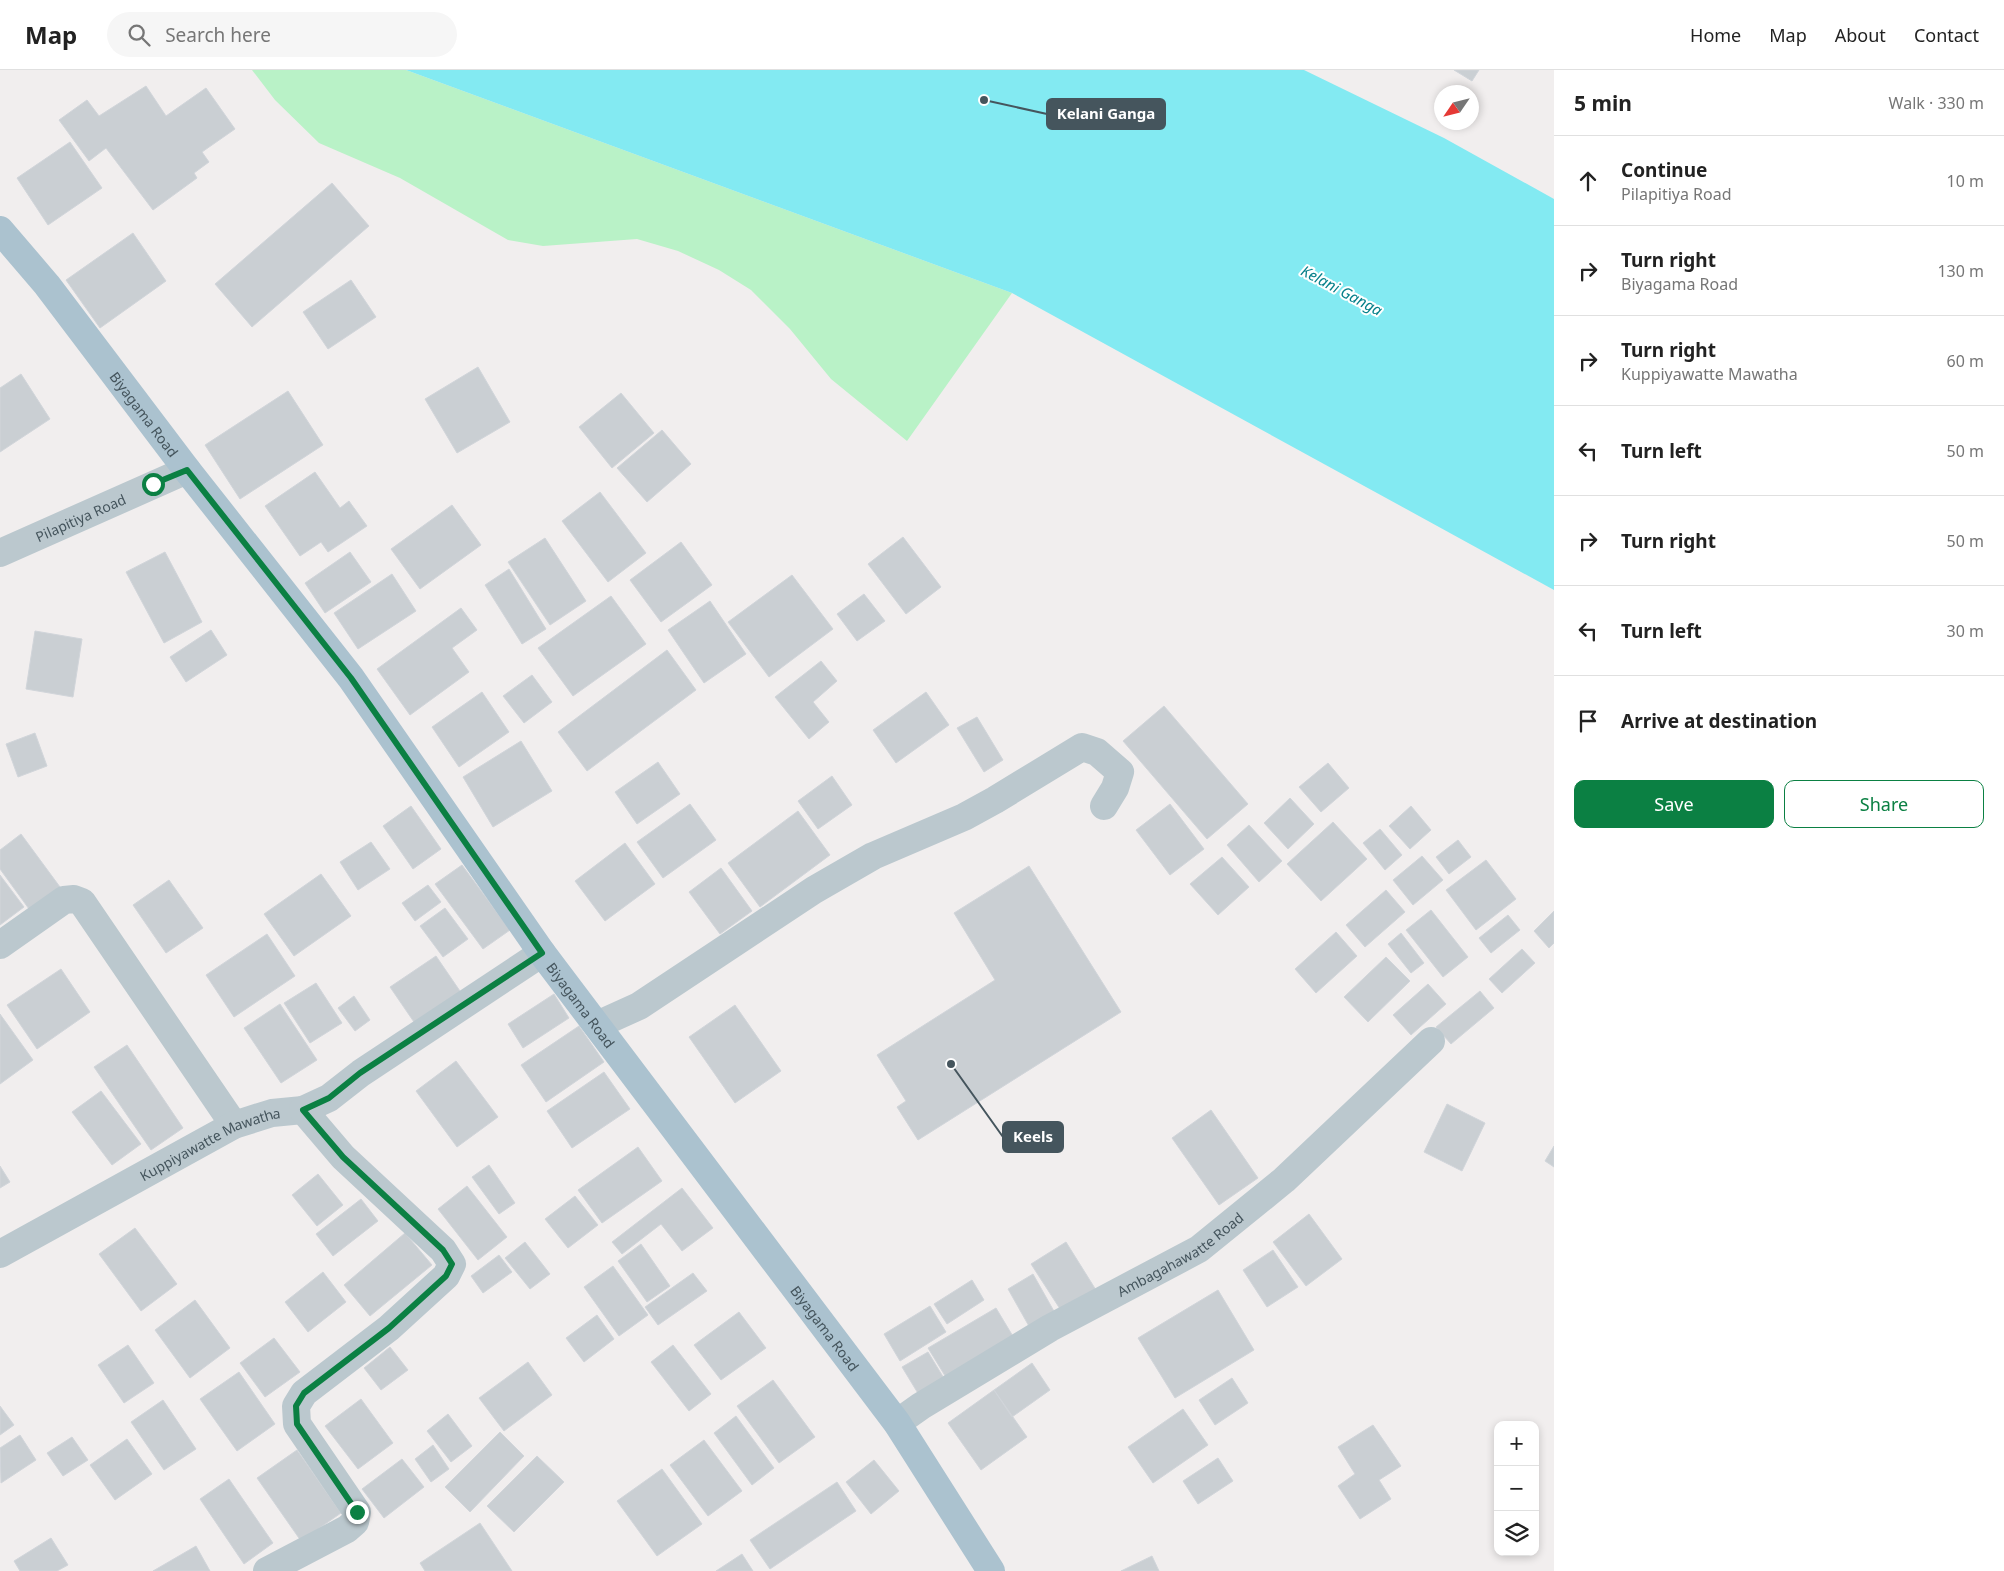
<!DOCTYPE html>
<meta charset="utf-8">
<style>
body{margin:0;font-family:"Noto Sans",sans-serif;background:#f6f6f6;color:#222}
.controls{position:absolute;right:15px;bottom:15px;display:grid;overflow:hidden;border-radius:10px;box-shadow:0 2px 8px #0003}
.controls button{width:45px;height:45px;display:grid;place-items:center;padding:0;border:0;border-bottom:1px solid #e0e0e0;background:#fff;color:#222;font:25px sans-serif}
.compass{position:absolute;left:1434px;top:15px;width:45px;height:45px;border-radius:50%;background:#fff;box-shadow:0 2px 8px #0003;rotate:235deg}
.stop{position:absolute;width:15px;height:15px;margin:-11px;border:4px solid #0b8043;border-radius:50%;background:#fff}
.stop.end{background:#0b8043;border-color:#fff;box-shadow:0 1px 5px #0008}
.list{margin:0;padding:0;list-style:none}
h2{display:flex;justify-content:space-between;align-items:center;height:65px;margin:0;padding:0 20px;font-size:21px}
h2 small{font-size:16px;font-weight:400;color:#767676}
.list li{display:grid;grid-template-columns:32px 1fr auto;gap:15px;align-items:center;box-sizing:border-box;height:90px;padding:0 20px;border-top:1px solid #e0e0e0}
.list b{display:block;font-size:19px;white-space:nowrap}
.list p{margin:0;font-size:16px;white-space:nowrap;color:#767676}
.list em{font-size:16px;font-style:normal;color:#767676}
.actions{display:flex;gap:10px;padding:15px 20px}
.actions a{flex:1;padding:11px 0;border:1px solid #0b8043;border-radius:10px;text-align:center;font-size:18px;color:#0b8043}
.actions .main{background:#0b8043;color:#fff}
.icon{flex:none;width:28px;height:28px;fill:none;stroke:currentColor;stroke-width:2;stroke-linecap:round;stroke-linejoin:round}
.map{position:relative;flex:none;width:1554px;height:1501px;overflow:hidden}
header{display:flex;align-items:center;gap:30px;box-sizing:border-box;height:70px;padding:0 25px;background:#fff;border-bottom:1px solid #e0e0e0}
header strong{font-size:24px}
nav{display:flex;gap:28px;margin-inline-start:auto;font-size:18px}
.search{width:350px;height:45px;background:#f6f6f6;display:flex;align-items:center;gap:12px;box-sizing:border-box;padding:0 18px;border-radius:28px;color:#767676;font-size:19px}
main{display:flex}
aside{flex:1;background:#fff}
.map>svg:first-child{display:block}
.green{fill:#b9f2c7}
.water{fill:#83eaf2}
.building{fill:#cacfd3;stroke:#d1d5da}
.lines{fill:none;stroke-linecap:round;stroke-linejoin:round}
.minor{stroke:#bbc8ce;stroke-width:28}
.major{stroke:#abc2cf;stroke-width:28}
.route{stroke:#0b8043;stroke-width:6}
.labels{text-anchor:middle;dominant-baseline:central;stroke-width:4;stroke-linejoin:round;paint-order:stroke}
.street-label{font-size:14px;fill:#45555d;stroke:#fff}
.water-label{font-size:15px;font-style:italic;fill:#06808a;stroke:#fff}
.leader{fill:none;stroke:#45555d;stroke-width:2}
.callout-dot{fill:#45555d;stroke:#fff;stroke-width:2}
.callout{fill:#45555d;stroke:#45555d;stroke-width:2}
.callout-label{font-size:15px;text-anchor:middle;font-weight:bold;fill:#fff}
</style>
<header>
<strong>Map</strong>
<div class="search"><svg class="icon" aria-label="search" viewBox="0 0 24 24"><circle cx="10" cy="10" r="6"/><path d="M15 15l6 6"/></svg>Search here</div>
<nav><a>Home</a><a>Map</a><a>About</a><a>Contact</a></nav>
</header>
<main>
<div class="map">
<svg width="1554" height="1501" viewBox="0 0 1554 1501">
<rect width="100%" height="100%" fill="#f1eeee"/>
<path class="green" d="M 252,0 L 406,0 L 1012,223 L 907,371 L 831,309 L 790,259 L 751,220 L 719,200 L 678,181 L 637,169 L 543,176 L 508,170 L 400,108 L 319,73 L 275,30 Z"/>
<path class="water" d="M 406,0 L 1304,0 L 1444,68 L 1554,129 L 1554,520 L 1012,223 Z"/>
<path class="building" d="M 1454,0 L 1479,0 L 1472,11 Z
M 146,16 L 166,46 L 206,18 L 235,59 L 202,82 L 209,92 L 194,103 L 197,108 L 153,140 L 106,78 L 89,91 L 59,50 L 87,30 L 99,46 Z
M 70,72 L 102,118 L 48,155 L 17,108 Z
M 332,113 L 369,156 L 252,257 L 215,214 Z
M 133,163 L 166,211 L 100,258 L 66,210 Z
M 351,210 L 376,247 L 328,279 L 303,242 Z
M 478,297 L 510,352 L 457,383 L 425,329 Z
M 21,304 L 50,349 L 0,382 L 0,318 Z
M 288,321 L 323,375 L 240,429 L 205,375 Z
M 621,323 L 654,363 L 612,398 L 579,357 Z
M 662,360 L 691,394 L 647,432 L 617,398 Z
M 315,402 L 340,438 L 349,431 L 367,456 L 328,482 L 321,472 L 300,486 L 265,436 Z
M 600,422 L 646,483 L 608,512 L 562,451 Z
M 452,435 L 481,475 L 420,519 L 391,479 Z
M 903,467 L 941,517 L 906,544 L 868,494 Z
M 545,468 L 586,531 L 550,555 L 508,492 Z
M 681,472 L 712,515 L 661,552 L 630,510 Z
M 165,482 L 202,552 L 164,573 L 126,502 Z
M 350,482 L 371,512 L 325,543 L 305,513 Z
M 509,499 L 546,559 L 522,574 L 485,515 Z
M 392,504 L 416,541 L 358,579 L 334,543 Z
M 792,505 L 833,559 L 769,607 L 728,552 Z
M 864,524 L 885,551 L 857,571 L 837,544 Z
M 611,526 L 646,574 L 573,626 L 538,578 Z
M 710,531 L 746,584 L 704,613 L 668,560 Z
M 461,538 L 477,560 L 452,578 L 469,602 L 410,645 L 377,599 Z
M 211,560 L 227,585 L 186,612 L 170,587 Z
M 35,561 L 82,569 L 73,627 L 26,619 Z
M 667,580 L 696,620 L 587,701 L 558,662 Z
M 821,591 L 837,611 L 813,632 L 829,652 L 809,669 L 775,627 Z
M 532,605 L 552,632 L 524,653 L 503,626 Z
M 482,622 L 509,662 L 459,697 L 432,657 Z
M 926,622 L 949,655 L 896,693 L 873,660 Z
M 1164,636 L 1248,734 L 1207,769 L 1123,671 Z
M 977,647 L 1003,690 L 984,702 L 957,658 Z
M 35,663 L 47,696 L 18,707 L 6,674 Z
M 521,671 L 552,721 L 493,757 L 463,707 Z
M 658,692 L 680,724 L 637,754 L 615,722 Z
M 1328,693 L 1349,718 L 1321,742 L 1299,717 Z
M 832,706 L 852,735 L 818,759 L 798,731 Z
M 1290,728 L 1314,754 L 1288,779 L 1264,753 Z
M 690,734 L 716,770 L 663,808 L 637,772 Z
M 1170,734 L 1204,779 L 1170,805 L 1136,760 Z
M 411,736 L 441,779 L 413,799 L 383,756 Z
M 1411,736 L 1431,760 L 1410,779 L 1389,756 Z
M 798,741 L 830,785 L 760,837 L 728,793 Z
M 1333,752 L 1367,789 L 1321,831 L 1287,794 Z
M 1249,755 L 1282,791 L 1259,812 L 1227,775 Z
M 1380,759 L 1402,785 L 1385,800 L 1363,773 Z
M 21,764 L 60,817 L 29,839 L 0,799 L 0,780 Z
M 1458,770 L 1471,787 L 1449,804 L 1436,787 Z
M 371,772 L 390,799 L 358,820 L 340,792 Z
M 625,773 L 655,814 L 605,851 L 575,811 Z
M 1422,786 L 1443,810 L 1413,835 L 1393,810 Z
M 1222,787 L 1249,817 L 1218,845 L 1190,814 Z
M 1486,790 L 1516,829 L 1476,860 L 1446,820 Z
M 462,795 L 510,860 L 483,879 L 435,814 Z
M 1029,796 L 1121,942 L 918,1070 L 897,1037 L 906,1031 L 877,985 L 995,910 L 954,843 Z
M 721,798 L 752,841 L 720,864 L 689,822 Z
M 321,804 L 351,846 L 294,886 L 264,844 Z
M 0,805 L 24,837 L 0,855 Z
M 169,810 L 203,858 L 166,883 L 133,835 Z
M 428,815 L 441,832 L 415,851 L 402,833 Z
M 1386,820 L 1405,842 L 1365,877 L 1346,855 Z
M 445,838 L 468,869 L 443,887 L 420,856 Z
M 1431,840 L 1468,887 L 1443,907 L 1406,860 Z
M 1554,841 L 1554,873 L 1549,878 L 1534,861 Z
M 1508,845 L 1520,860 L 1491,883 L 1479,868 Z
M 1336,862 L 1357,886 L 1316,923 L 1295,899 Z
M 1401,863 L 1424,893 L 1411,903 L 1388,874 Z
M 267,864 L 295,906 L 234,947 L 206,905 Z
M 1522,879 L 1535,893 L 1502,923 L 1489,909 Z
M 436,886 L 462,924 L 416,955 L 390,917 Z
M 1386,887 L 1410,911 L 1368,952 L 1344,927 Z
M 61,899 L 90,942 L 37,979 L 7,935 Z
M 316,913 L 342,953 L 310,973 L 284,933 Z
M 1428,914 L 1446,934 L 1411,965 L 1393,945 Z
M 1480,921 L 1494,938 L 1451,974 L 1436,957 Z
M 554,924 L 569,948 L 523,978 L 508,954 Z
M 354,926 L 370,950 L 355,961 L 338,938 Z
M 280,934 L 317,990 L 281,1013 L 244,958 Z
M 735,935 L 781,1001 L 735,1033 L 689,967 Z
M 0,944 L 33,990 L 0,1014 Z
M 579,956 L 604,992 L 546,1032 L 521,995 Z
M 127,975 L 183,1058 L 151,1080 L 94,997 Z
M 456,991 L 498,1047 L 457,1077 L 416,1021 Z
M 604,1002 L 630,1039 L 572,1078 L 547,1041 Z
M 101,1021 L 141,1074 L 112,1095 L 72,1042 Z
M 1447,1034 L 1485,1053 L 1462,1101 L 1424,1082 Z
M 1211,1040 L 1258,1108 L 1219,1135 L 1172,1068 Z
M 1554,1076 L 1554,1097 L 1545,1091 Z
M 638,1077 L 662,1111 L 602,1153 L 578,1120 Z
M 489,1095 L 515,1133 L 499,1144 L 472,1107 Z
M 0,1096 L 10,1112 L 0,1118 Z
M 318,1104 L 343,1135 L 317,1156 L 292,1125 Z
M 467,1116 L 507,1167 L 478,1190 L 438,1139 Z
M 682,1118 L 713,1158 L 682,1181 L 661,1154 L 622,1184 L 612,1172 Z
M 575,1126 L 598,1155 L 568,1178 L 545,1149 Z
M 361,1129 L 378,1151 L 333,1186 L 316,1164 Z
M 1309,1144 L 1342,1189 L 1306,1216 L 1273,1172 Z
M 135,1158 L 177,1214 L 141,1241 L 99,1184 Z
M 405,1163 L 432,1195 L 370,1246 L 344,1215 Z
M 525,1172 L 550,1204 L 530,1219 L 505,1188 Z
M 1066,1172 L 1096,1220 L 1062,1242 L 1031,1194 Z
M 641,1174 L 670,1216 L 647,1232 L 618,1191 Z
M 1273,1180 L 1298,1217 L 1267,1237 L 1243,1200 Z
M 499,1185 L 512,1202 L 483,1223 L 471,1206 Z
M 613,1196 L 648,1245 L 619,1266 L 584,1217 Z
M 323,1202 L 346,1232 L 308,1262 L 285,1232 Z
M 693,1203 L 707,1221 L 658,1255 L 645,1237 Z
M 1033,1204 L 1055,1243 L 1030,1258 L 1008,1219 Z
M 972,1210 L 984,1230 L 947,1254 L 934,1234 Z
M 1218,1220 L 1254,1280 L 1175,1328 L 1138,1268 Z
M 195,1230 L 230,1278 L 190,1308 L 155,1260 Z
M 930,1236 L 946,1262 L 900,1291 L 884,1264 Z
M 996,1238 L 1014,1268 L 947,1309 L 928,1278 Z
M 739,1242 L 766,1278 L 721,1310 L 694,1275 Z
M 597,1245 L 614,1269 L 584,1292 L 566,1268 Z
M 274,1268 L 300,1302 L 265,1327 L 240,1293 Z
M 128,1275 L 154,1313 L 124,1333 L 98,1295 Z
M 673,1275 L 711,1324 L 689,1341 L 651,1292 Z
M 390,1277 L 408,1300 L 381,1320 L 364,1298 Z
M 928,1282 L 945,1310 L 919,1325 L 902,1297 Z
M 528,1292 L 552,1325 L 504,1361 L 479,1328 Z
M 1032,1293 L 1050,1320 L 1012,1347 L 994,1320 Z
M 239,1302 L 275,1354 L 237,1381 L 200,1329 Z
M 1232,1308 L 1248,1333 L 1215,1355 L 1199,1330 Z
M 773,1310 L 815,1367 L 779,1393 L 737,1336 Z
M 994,1320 L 1027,1367 L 981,1400 L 948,1353 Z
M 361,1329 L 393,1373 L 358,1399 L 325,1356 Z
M 163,1330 L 196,1379 L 164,1400 L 131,1352 Z
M 0,1336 L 14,1355 L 0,1365 Z
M 1183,1339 L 1208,1375 L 1153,1413 L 1128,1377 Z
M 448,1344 L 472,1376 L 451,1392 L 427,1361 Z
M 736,1346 L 774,1398 L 752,1415 L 714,1363 Z
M 1373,1355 L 1401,1396 L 1379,1410 L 1391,1429 L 1360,1449 L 1338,1416 L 1355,1404 L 1338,1377 Z
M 500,1362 L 524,1386 L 470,1442 L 445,1417 Z
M 20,1365 L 36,1390 L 1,1413 L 0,1378 Z
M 72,1367 L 88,1390 L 63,1406 L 47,1383 Z
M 127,1369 L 152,1404 L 115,1430 L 90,1395 Z
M 704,1370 L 742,1421 L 708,1446 L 670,1395 Z
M 433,1375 L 449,1399 L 431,1412 L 415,1389 Z
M 297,1380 L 341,1443 L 301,1471 L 257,1408 Z
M 537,1386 L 564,1412 L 514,1462 L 487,1436 Z
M 1218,1388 L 1233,1411 L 1198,1434 L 1183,1411 Z
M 402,1389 L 424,1417 L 384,1448 L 362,1419 Z
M 874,1390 L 899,1421 L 871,1444 L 846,1412 Z
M 662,1399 L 702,1454 L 657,1486 L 617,1431 Z
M 229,1409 L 273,1473 L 244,1494 L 200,1429 Z
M 837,1412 L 856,1441 L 770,1499 L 750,1470 Z
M 480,1453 L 512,1501 L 425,1501 L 420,1493 Z
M 51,1468 L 68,1495 L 57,1501 L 20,1501 L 14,1491 Z
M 196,1476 L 210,1501 L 153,1501 Z
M 742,1484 L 753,1501 L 716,1501 Z
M 1152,1486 L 1159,1501 L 1121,1501 Z"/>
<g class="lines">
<g class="minor">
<path id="s1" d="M 0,483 L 187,400"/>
<path d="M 0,875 L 64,830 L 74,829 L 82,832 L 234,1055"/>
<path d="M 597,955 L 639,936 L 814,820 L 873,786 L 964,747 L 995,730 L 1082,677 L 1097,682 L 1120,702 L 1115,718 L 1104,736"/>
<path id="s2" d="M 0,1184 L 234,1055 L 272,1043 L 303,1040 L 329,1028 L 361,1003 L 542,883"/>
<path id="s3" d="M 897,1353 L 921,1336 L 1050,1258 L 1199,1179 L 1284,1110 L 1431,971"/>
<path d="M 267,1501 L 347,1459 L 355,1452 L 357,1442 L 297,1354 L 296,1336 L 304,1323 L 389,1258 L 446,1206 L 452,1194 L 443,1180 L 343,1087 L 303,1040"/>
</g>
<path class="major" id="s4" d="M 0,160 L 47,215 L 187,400 L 351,608 L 542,883 L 897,1353 L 991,1501"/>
</g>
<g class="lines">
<path class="route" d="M 153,414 L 187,400 L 351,608 L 542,883 L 360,1003 L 329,1028 L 303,1040 L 343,1087 L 443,1180 L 452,1194 L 446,1206 L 389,1258 L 304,1323 L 296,1336 L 297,1354 L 357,1442"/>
</g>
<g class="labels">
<g class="street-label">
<text stroke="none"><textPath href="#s4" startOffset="234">Biyagama Road</textPath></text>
<text stroke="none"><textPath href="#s1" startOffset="88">Pilapitiya Road</textPath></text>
<text stroke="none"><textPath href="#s4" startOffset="969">Biyagama Road</textPath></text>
<text stroke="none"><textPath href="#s2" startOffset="238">Kuppiyawatte Mawatha</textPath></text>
<text stroke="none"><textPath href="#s3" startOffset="330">Ambagahawatte Road</textPath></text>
<text stroke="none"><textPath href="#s4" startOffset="1374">Biyagama Road</textPath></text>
</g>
<g class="water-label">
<text transform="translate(1342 220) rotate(28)">Kelani Ganga</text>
</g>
</g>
<path class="leader" d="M984 30L1047 44M951 994L1003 1067"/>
<g class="callout-dot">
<circle cx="984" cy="30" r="5"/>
<circle cx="951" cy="994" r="5"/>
</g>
<g class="callout">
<rect x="1047" y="29" width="118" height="30" rx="5"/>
<rect x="1003" y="1052" width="60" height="30" rx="5"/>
</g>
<g class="callout-label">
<text x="1106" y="49">Kelani Ganga</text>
<text x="1033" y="1072">Keels</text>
</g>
</svg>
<div class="controls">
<button>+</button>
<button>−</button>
<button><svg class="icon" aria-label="layers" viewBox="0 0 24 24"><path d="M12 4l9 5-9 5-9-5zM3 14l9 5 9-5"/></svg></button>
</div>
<svg class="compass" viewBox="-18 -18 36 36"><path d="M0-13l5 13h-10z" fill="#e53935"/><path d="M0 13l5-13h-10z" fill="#767676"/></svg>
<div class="stop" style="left:153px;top:414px"></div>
<div class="stop end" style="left:357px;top:1442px"></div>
</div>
<aside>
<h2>5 min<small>Walk · 330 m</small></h2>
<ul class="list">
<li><svg class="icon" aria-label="ahead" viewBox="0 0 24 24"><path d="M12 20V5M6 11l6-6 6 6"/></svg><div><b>Continue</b><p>Pilapitiya Road</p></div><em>10 m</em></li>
<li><svg class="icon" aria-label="right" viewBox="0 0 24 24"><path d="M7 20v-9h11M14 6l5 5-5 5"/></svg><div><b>Turn right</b><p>Biyagama Road</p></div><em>130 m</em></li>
<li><svg class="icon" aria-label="right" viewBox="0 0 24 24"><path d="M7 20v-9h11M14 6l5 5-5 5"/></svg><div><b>Turn right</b><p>Kuppiyawatte Mawatha</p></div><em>60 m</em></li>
<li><svg class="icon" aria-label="left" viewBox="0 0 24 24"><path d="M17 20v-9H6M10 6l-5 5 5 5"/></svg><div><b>Turn left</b></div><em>50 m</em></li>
<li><svg class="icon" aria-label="right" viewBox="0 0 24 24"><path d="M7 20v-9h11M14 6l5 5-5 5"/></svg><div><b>Turn right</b></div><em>50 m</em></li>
<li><svg class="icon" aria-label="left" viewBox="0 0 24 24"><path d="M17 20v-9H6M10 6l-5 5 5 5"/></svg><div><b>Turn left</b></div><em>30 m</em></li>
<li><svg class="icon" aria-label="arrive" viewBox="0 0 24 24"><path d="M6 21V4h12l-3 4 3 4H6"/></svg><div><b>Arrive at destination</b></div></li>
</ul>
<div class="actions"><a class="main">Save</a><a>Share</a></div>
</aside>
</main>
